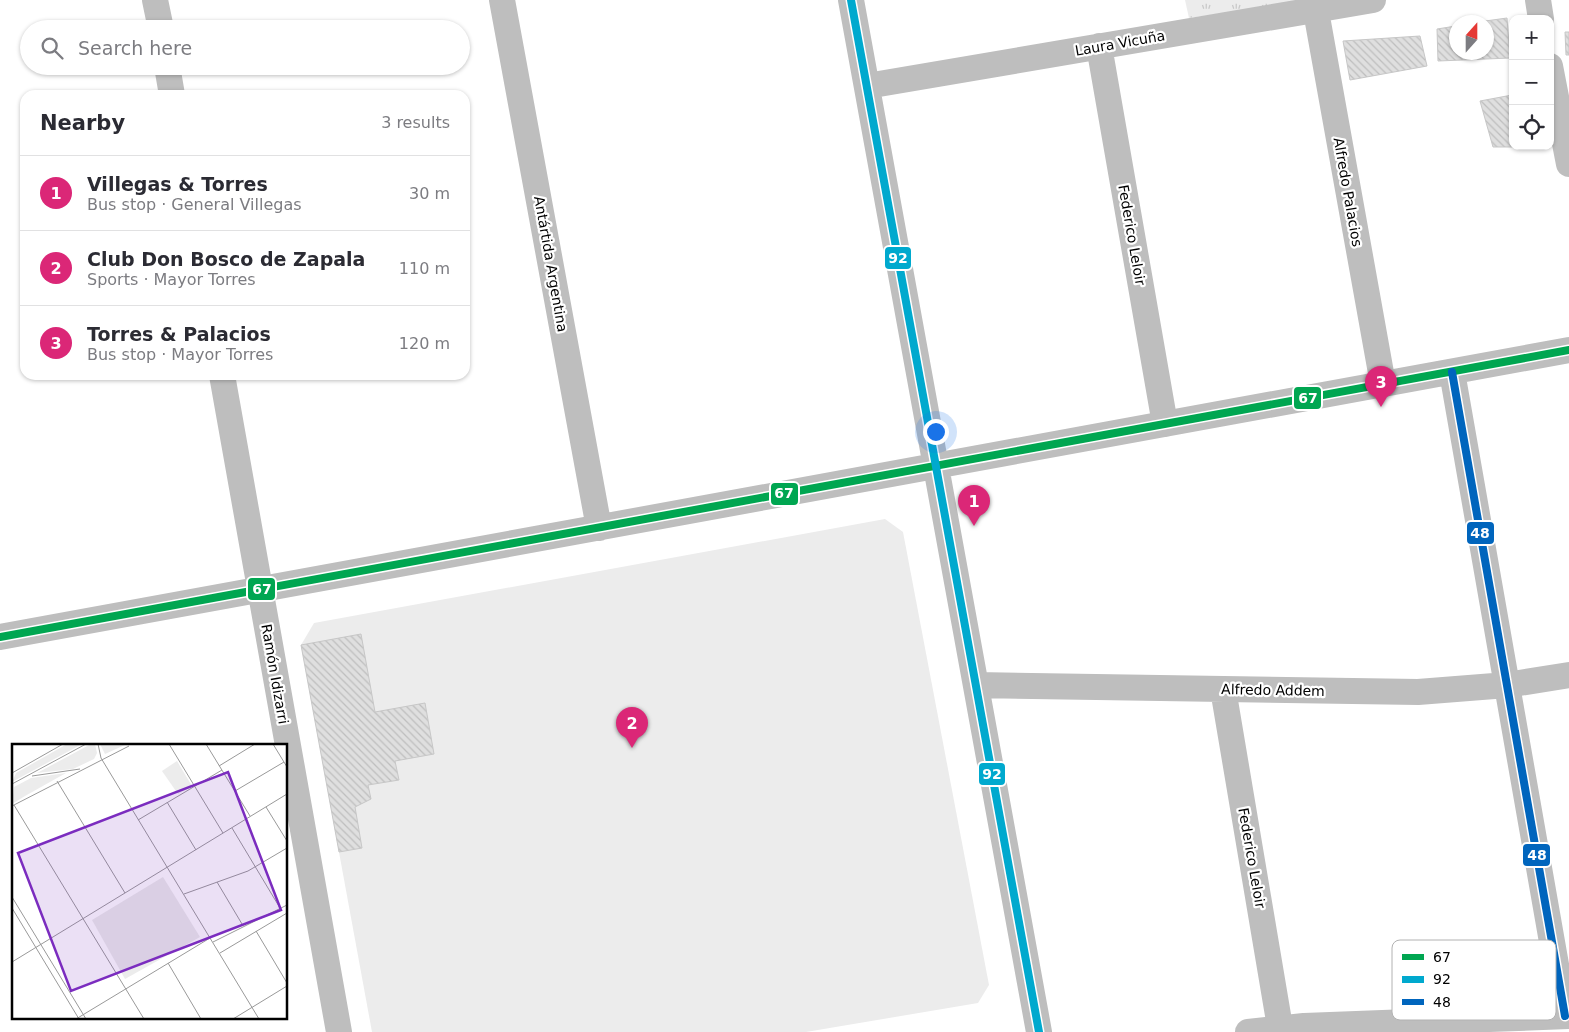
<!DOCTYPE html>
<meta charset="utf-8">
<style>
body{margin:0;font-family:"DejaVu Sans",sans-serif;background:#f2f2f3;color:#2b2b33}
.controls{position:absolute;right:15px;top:15px;display:grid;overflow:hidden;border-radius:10px;box-shadow:0 1px 4px #0004}
.controls button{width:45px;height:45px;display:grid;place-items:center;padding:0;border:0;border-bottom:1px solid #e1e1e2;background:#fff;color:#2b2b33;font:25px sans-serif}
.compass{position:absolute;left:1449px;top:15px;width:45px;height:45px;border-radius:50%;background:#fff;box-shadow:0 1px 4px #0004;rotate:21deg}
.you{position:absolute;left:935px;top:431px;width:18px;height:18px;margin:-12px;border:4px solid #fff;border-radius:50%;background:#1a73e8;box-shadow:0 0 0 8px #1a73e833}
.badge{display:grid;place-items:center;width:32px;height:32px;border-radius:50%;background:#db2777;color:#fff;font-size:16px;font-weight:700}
.pin{position:absolute;translate:-50% -41px;filter:drop-shadow(0 1px 2px #0008)}
.pin::after{content:'';position:absolute;top:26px;width:18px;height:15px;background:inherit;clip-path:polygon(0 0,100% 0,50% 100%)}
.list{margin:0;padding:0;list-style:none}
h2{display:flex;justify-content:space-between;align-items:center;height:65px;margin:0;padding:0 20px;font-size:21px}
h2 small{font-size:16px;font-weight:400;color:#7c7c81}
.list li{display:grid;grid-template-columns:32px 1fr auto;gap:15px;align-items:center;box-sizing:border-box;height:75px;padding:0 20px;border-top:1px solid #e1e1e2}
.list b{display:block;font-size:19px;white-space:nowrap}
.list p{margin:0;font-size:16px;white-space:nowrap;color:#7c7c81}
.list em{font-size:16px;font-style:normal;color:#7c7c81}
.icon{flex:none;width:28px;height:28px;fill:none;stroke:currentColor;stroke-width:2;stroke-linecap:round;stroke-linejoin:round}
.map{position:relative;flex:none;width:1569px;height:1032px;overflow:hidden}
.search{position:absolute;background:#fff;box-shadow:0 1px 4px #0004;left:20px;top:20px;width:450px;height:55px;display:flex;align-items:center;gap:12px;box-sizing:border-box;padding:0 18px;border-radius:28px;color:#7c7c81;font-size:19px}
.panel{position:absolute;background:#fff;box-shadow:0 1px 4px #0004;left:20px;top:90px;width:450px;height:290px;border-radius:15px}
.map>svg:first-child{display:block}
.grass{fill:url(#grass-tufts)}
.park{fill:#ececec}
.building{fill:url(#building-back-hatch);stroke:#c7c7c7}
.lines{fill:none;stroke-linecap:round;stroke-linejoin:round}
.street{stroke:#bebebe;stroke-width:26}
.bus-1-casing{stroke:#fff;stroke-width:11}
.bus-2-casing{stroke:#fff;stroke-width:11}
.bus-3-casing{stroke:#fff;stroke-width:11}
.bus-1{stroke:#00a651;stroke-width:8}
.bus-2{stroke:#00a9ce;stroke-width:8}
.bus-3{stroke:#0065bd;stroke-width:8}
.labels{text-anchor:middle;dominant-baseline:central;stroke-width:4.5;stroke-linejoin:round;paint-order:stroke}
.street-label{font-size:14px;fill:#000;stroke:#fff}
.inset-road{fill:none;stroke:#999;stroke-width:1}
.view{fill:#7b2cbf;fill-opacity:0.15;stroke:#7b2cbf;stroke-width:2.5}
.inset-edge{fill:none;stroke:#000;stroke-width:2.5}
.key{fill:#fff;stroke:#b2b2b2;stroke-width:1}
.key-label{font-size:14px;fill:#000}
.line-badge{stroke:#fff;stroke-width:2}
.badge-label{font-size:14px;text-anchor:middle;font-weight:bold;fill:#fff}
</style>
<div class="map">
<svg width="1569" height="1032" viewBox="0 0 1569 1032">
<defs>
<pattern id="grass-tufts" width="24" height="20" patternUnits="userSpaceOnUse" patternTransform="scale(1.25)"><rect width="24" height="20" fill="#ececec"/><path d="M3 7l-1-3M5 7V3M7 7l1-3M15 17l-1-3M17 17v-4M19 17l1-3" fill="none" stroke="#c9c9c9"/></pattern>
<pattern id="building-back-hatch" width="6" height="6" patternUnits="userSpaceOnUse" patternTransform="scale(1.25)"><rect width="6" height="6" fill="#dfdfdf"/><path d="M-1 5l2 2M0 0l6 6M5-1l2 2" fill="none" stroke="#bebebe"/></pattern>
</defs>
<rect width="100%" height="100%" fill="#fff"/>
<path class="grass" d="M 1185,0 L 1302,0 L 1303,2 L 1189,18 Z"/>
<path class="park" d="M 885,519 L 903,532 L 989,985 L 978,1003 L 806,1032 L 372,1032 L 301,645 L 314,623 Z"/>
<path class="building" d="M 1507,18 L 1510,58 L 1438,61 L 1437,29 L 1456,26 L 1456,52 L 1486,52 L 1486,22 L 1478,22 Z
M 1565,32 L 1569,32 L 1569,55 L 1566,55 Z
M 1420,36 L 1427,66 L 1350,80 L 1343,41 Z
M 1512,95 L 1513,146 L 1520,147 L 1493,147 L 1480,101 Z
M 361,634 L 375,712 L 425,703 L 434,754 L 395,761 L 399,780 L 368,785 L 371,799 L 355,807 L 362,848 L 339,852 L 301,645 Z"/>
<g class="lines">
<path class="street" d="M 155,0 L 161,29
M 502,0 L 599,528
M 851,0 L 1039,1032
M 1314,0 L 1383,384
M 1538,0 L 1541,19
M 1099,46 L 1165,424
M 167,66 L 172,95
M 1550,66 L 1569,164
M 867,86 L 1373,0
M 1452,372 L 1565,1016
M 222,375 L 339,1032
M 0,637 L 1569,350
M 976,685 L 1418,692 L 1507,685 L 1569,675
M 1223,689 L 1280,1027
M 1248,1032 L 1304,1026 L 1569,1016"/>
<defs>
<path id="bus-1" d="M 0,637 L 1569,350"/>
<path id="bus-2" d="M 851,0 L 1039,1032"/>
<path id="bus-3" d="M 1452,372 L 1565,1016"/>
</defs>
<use href="#bus-1" class="bus-1-casing"/>
<use href="#bus-2" class="bus-2-casing"/>
<use href="#bus-3" class="bus-3-casing"/>
<use href="#bus-1" class="bus-1"/>
<use href="#bus-2" class="bus-2"/>
<use href="#bus-3" class="bus-3"/>
</g>
<g class="labels">
<g class="street-label">
<text transform="translate(1120 43) rotate(-10)">Laura Vicuña</text>
<text transform="translate(1348 192) rotate(80)">Alfredo Palacios</text>
<text transform="translate(1132 235) rotate(80)">Federico Leloir</text>
<text transform="translate(551 264) rotate(80)">Antártida Argentina</text>
<text transform="translate(275 674) rotate(80)">Ramón Idizarri</text>
<text transform="translate(1273 690) rotate(1)">Alfredo Addem</text>
<text transform="translate(1252 858) rotate(80)">Federico Leloir</text>
</g>
</g>
<g transform="translate(12 744)">
<rect width="275" height="275" fill="#fff"/>
<path d="M 165,17 L 180,42 L 166,50 L 150,27 Z" fill="#ececec"/>
<path d="M 151,133 L 188,193 L 113,235 L 80,176 Z" fill="#ececec"/>
<path d="M 55,0 L 70,0 L 0,38 L 4,29 ZM 79,0 L 83,0 L 85,9 L 82,15 L 61,25 L 25,29 ZM 88,0 L 115,0 L 93,10 ZM 54,29 L 13,52 L 0,60 L 2,43 L 19,34 Z" fill="#ececec"/>
<path class="inset-road" d="M 86,0 L 89,14 L 247,275M 157,0 L 211,89M 194,0 L 238,72M 261,0 L 275,23M 207,22 L 243,0M 0,29 L 51,0M 20,32 L 68,25M 45,37 L 113,149M 0,40 L 74,0M 223,47 L 272,18M 155,58 L 184,106M 2,61 L 132,275M 0,62 L 117,2M 254,63 L 275,97M 126,76 L 210,26M 220,84 L 268,164M 205,138 L 230,180M 172,150 L 236,127 L 275,104M 0,153 L 74,275M 0,164 L 67,275M 244,187 L 275,239M 201,198 L 275,161M 208,209 L 275,169M 0,218 L 275,50M 156,219 L 189,275M 64,275 L 198,194M 221,275 L 275,242"/>
<path class="view" d="M 216,28 L 269,166 L 59,247 L 6,109 Z"/>
<rect width="275" height="275" class="inset-edge"/>
</g>
<rect x="1392" y="940" width="164" height="80" rx="8" class="key"/>
<rect x="1402" y="954" width="22" height="6" fill="#00a651"/>
<rect x="1402" y="976" width="22" height="7" fill="#00a9ce"/>
<rect x="1402" y="999" width="22" height="6" fill="#0065bd"/>
<g class="key-label">
<text x="1433" y="962">67</text>
<text x="1433" y="984">92</text>
<text x="1433" y="1007">48</text>
</g>
<g class="line-badge">
<rect x="884" y="246" width="28" height="24" rx="5" fill="#00a9ce"/>
<rect x="1293" y="386" width="29" height="24" rx="5" fill="#00a651"/>
<rect x="770" y="482" width="29" height="24" rx="5" fill="#00a651"/>
<rect x="1466" y="521" width="29" height="24" rx="5" fill="#0065bd"/>
<rect x="247" y="577" width="29" height="24" rx="5" fill="#00a651"/>
<rect x="978" y="762" width="28" height="24" rx="5" fill="#00a9ce"/>
<rect x="1522" y="843" width="29" height="24" rx="5" fill="#0065bd"/>
</g>
<g class="badge-label">
<text x="898" y="263">92</text>
<text x="1308" y="403">67</text>
<text x="784" y="498">67</text>
<text x="1480" y="538">48</text>
<text x="262" y="594">67</text>
<text x="992" y="779">92</text>
<text x="1537" y="860">48</text>
</g>
</svg>
<div class="controls">
<button>+</button>
<button>−</button>
<button><svg class="icon" aria-label="locate" viewBox="0 0 24 24"><circle cx="12" cy="12" r="6"/><path d="M12 2v4M12 18v4M2 12h4M18 12h4"/></svg></button>
</div>
<svg class="compass" viewBox="-18 -18 36 36"><path d="M0-13l5 13h-10z" fill="#e53935"/><path d="M0 13l5-13h-10z" fill="#7c7c81"/></svg>
<div class="you"></div>
<div class="pin badge" style="left:974px;top:526px">1</div>
<div class="pin badge" style="left:632px;top:748px">2</div>
<div class="pin badge" style="left:1381px;top:407px">3</div>
<div class="search"><svg class="icon" aria-label="search" viewBox="0 0 24 24"><circle cx="10" cy="10" r="6"/><path d="M15 15l6 6"/></svg>Search here</div>
<section class="panel">
<h2>Nearby<small>3 results</small></h2>
<ul class="list">
<li><span class="badge">1</span><div><b>Villegas &amp; Torres</b><p>Bus stop · General Villegas</p></div><em>30 m</em></li>
<li><span class="badge">2</span><div><b>Club Don Bosco de Zapala</b><p>Sports · Mayor Torres</p></div><em>110 m</em></li>
<li><span class="badge">3</span><div><b>Torres &amp; Palacios</b><p>Bus stop · Mayor Torres</p></div><em>120 m</em></li>
</ul>
</section>
</div>
